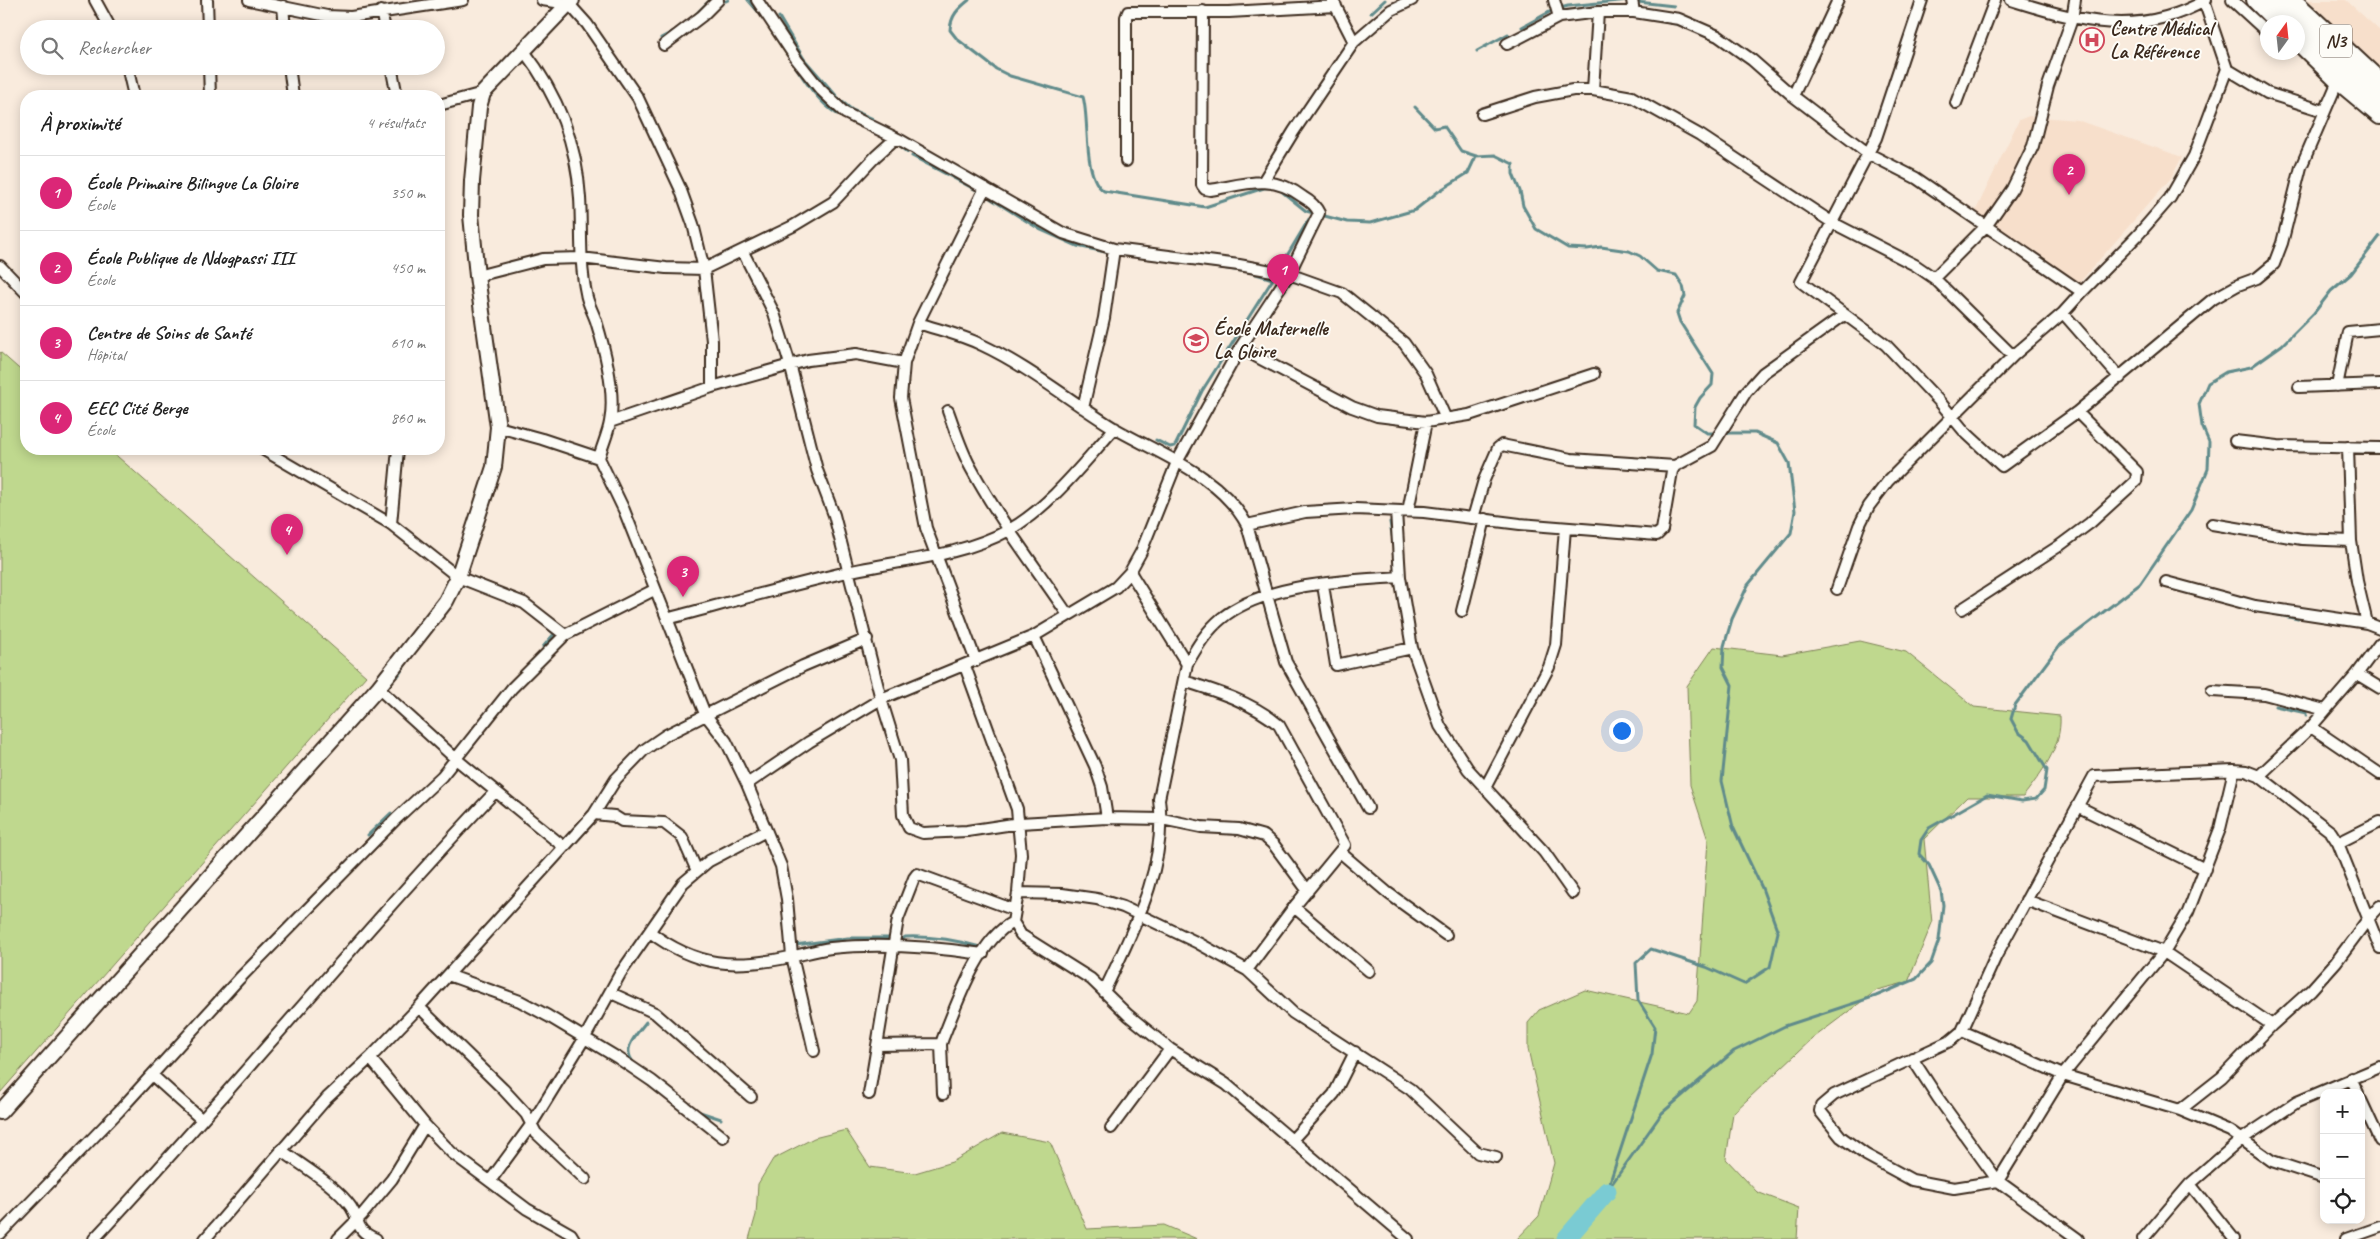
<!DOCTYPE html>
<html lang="fr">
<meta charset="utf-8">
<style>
body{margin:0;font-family:Caveat,sans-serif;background:#f6f6f6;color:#222}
.controls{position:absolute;right:15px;bottom:15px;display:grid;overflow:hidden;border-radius:10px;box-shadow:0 2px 12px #0003}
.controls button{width:45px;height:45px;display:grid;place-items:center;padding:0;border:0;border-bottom:1px solid #e0e0e0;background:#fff;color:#222;font:25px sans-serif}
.compass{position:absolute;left:2260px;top:15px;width:45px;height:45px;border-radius:50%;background:#fff;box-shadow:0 2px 12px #0003;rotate:15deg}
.you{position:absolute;left:1621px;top:730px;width:18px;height:18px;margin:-12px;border:4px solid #fff;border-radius:50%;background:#1a73e8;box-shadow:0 0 0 8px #1a73e833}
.badge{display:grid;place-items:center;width:32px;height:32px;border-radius:50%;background:#db2777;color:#fff;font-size:16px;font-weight:700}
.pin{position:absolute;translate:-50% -41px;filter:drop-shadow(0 1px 2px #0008)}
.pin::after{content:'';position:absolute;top:26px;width:18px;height:15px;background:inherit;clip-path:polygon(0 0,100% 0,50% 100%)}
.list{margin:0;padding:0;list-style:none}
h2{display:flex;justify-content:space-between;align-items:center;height:65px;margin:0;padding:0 20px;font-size:21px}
h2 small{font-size:16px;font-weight:400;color:#767676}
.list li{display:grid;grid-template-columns:32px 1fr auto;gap:15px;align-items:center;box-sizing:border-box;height:75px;padding:0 20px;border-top:1px solid #e0e0e0}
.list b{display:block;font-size:19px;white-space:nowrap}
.list p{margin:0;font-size:16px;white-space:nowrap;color:#767676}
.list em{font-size:16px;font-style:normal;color:#767676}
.icon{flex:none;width:28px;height:28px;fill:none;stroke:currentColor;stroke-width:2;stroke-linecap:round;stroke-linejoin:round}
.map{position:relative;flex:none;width:2380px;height:1239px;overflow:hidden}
.search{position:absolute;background:#fff;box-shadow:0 2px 12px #0003;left:20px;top:20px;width:425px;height:55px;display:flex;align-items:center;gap:12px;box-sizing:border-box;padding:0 18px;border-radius:28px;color:#767676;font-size:19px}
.panel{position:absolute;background:#fff;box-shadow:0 2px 12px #0003;left:20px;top:90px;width:425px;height:365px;border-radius:20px}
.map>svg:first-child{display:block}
.built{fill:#f7dfcb}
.green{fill:#bfd88e;stroke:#7d8156}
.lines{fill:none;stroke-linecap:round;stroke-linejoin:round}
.stream{stroke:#618b8b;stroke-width:3}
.river{stroke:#7acbd3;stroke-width:19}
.street-casing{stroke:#3b2a1e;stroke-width:14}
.secondary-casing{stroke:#3b2a1e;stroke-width:18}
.primary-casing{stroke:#3b2a1e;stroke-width:20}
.highway-casing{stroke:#3b2a1e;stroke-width:22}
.street{stroke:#fdfcf7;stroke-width:10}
.secondary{stroke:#fdfcf7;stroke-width:14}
.primary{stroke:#fdfcf7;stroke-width:16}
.highway{stroke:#fdfcf7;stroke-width:19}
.labels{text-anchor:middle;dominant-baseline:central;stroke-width:4;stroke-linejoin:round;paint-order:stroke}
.shield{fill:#fdfcf7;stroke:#75695f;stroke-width:1}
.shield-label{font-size:19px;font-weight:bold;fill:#3b2a1e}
.poi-label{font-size:20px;font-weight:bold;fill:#3b2a1e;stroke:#fdfcf7;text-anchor:start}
</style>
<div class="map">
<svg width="2380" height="1239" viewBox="0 0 2380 1239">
<rect width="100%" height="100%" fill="#f9ebdd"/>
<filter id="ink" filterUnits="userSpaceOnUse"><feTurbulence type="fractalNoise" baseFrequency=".02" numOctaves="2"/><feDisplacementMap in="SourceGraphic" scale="10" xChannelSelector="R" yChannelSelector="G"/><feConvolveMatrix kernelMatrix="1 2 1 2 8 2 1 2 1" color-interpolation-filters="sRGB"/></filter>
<g filter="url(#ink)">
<path class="built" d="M 2308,0 L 2346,0 L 2380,31 L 2380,68 Z
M 2029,116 L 2077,120 L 2182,157 L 2171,178 L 2079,283 L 2009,238 L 1975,212 L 2019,120 Z"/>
<path class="green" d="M 0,352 L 26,375 L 26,449 L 109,449 L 366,676 L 0,1093 Z
M 1860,641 L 1906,652 L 1974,707 L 2060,716 C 2062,748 2041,773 2023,797 L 1967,797 L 1924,839 L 1932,923 L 1908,982 L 1877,990 L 1812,1039 L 1733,1113 L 1726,1159 L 1757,1192 L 1799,1208 L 1797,1239 L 1517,1239 L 1539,1216 L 1554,1163 L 1528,1049 L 1528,1023 L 1539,1010 L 1585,990 L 1689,1013 L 1697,1001 L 1708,840 L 1690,785 L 1687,686 L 1714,647 L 1782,655 Z
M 846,1130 L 870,1167 L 915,1173 L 952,1162 L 1002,1133 L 1050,1142 L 1087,1229 L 1164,1225 L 1197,1239 L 749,1239 L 756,1215 L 758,1184 L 773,1159 L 814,1138 Z"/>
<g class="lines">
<path class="stream" d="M 748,0 L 762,16
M 969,0 C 958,9 951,15 950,30 L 957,39 L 996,69 L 1010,76 L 1083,97 C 1090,120 1082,177 1104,191 L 1205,207 L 1264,188 L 1272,188
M 726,1 L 728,0
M 1638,2 L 1674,6
M 1371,13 L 1385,0
M 693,17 L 710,0
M 779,17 L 804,59 L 840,100 L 852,110 L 873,119 L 873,122
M 1664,22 L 1682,25
M 1522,27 L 1553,10 L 1568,6 L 1628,0
M 661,38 L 674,31
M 1477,51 L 1508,34
M 792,61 C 805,81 817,101 837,114
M 1415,107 L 1435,128 L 1444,126 L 1461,151 L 1476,156 L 1495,155 L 1513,164 L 1513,174 L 1520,191 L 1523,206 L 1536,229 L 1568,248 L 1587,249 L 1601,247 L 1629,251 L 1640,256 L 1657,271 L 1676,275 L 1683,286 L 1685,296 L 1677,313 L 1680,322 L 1713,374 L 1712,385 L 1700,398 L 1695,407 L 1694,424 L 1707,433 L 1717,433
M 849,120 L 861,126
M 896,143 L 908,152
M 912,156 L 978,191
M 1280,190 L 1306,211 L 1347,222 L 1370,223 L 1415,210 L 1439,191 L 1468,173 L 1476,156
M 985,195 L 1041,230 L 1077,246 L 1110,253
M 1279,269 L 1309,219
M 1156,440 L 1170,447 L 1175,446 L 1202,391 L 1273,279 L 1249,272 L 1207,266
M 1390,522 L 1394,547
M 459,584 L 474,588
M 2260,611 L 2298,619
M 543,647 L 554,634 L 547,627
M 398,676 L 409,659
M 2275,706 L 2306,713 L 2306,715
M 368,835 L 391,813
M 783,921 L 785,930
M 899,943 L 905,937 C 929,936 956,940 980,947 L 982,950
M 795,945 L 848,938 L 889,938 L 891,941
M 635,1064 C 620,1050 636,1035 646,1022
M 700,1112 L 721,1119
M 1609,1188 L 1662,1113 L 1734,1051 L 1785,1026 L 1876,996 L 1916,979 L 1931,963 L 1939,940 L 1943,905 L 1941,891 L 1929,865 L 1919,854 L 1921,840 L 1929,828 L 1987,795 L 2022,801 L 2036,799 L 2044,790 L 2047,770 L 2029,740 L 2018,732 L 2011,719 L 2015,705 L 2059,646 L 2140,584 L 2191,510 L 2208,469 L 2209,442 L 2202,426 L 2199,404 L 2208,383 L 2226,372 L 2251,367 L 2282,345 L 2314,313 L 2331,291 L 2351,274 L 2380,236
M 1607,1191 L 1652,1054 L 1655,1027 L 1638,1000 L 1636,963 L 1651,949 L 1706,967 L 1744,984 L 1770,967 L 1778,932 L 1762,888 L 1733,827 L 1722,781 L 1732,685 L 1723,667 L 1724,646 L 1732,619 L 1748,585 L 1791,533 L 1795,511 L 1789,463 L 1778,443 L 1755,433 L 1723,433"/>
<path class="river" d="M 1566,1239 L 1607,1191"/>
<defs>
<path id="street" d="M 95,0 L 111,29
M 207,0 L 208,29
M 249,0 L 327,16 L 351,17 L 463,0
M 542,0 L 569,4 L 587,24 L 638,98 L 680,188 L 693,224 L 704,269 L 712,341 L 712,387
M 757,0 L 797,60 L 820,89 L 845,113 L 902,141 L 1063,233 L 1114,249 L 1239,265 L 1289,274 L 1342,293 L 1404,343 L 1426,374 L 1446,419
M 1554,0 L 1559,17
M 1632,0 L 1634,12
M 1922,0 L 1876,138 L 1801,282 L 1886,345 L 1939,401 L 1964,431 L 2002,466 L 2077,412 L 2213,299 L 2238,285 L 2257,278 L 2274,264 L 2282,243 L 2301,167 L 2338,81
M 2011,0 C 2078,21 2139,39 2206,0
M 2232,0 L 2268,33
M 1333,1 L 1354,42
M 283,6 L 285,29
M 381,11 L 385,29
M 1507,44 L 1559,17 L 1598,12 L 1634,12 L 1679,19 L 1718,36 L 1752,60 L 1793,96 L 1869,154 L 1916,178 L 2082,292 L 2063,313 L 2013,356 L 1888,481 L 1869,506 L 1859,526 L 1837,589
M 664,45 L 702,16 L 718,0
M 524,51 C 557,94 577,144 580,198 C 582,230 579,261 586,293 C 587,302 593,312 596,321 C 605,350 616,392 610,422 C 608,434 602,446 599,458 L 624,510 L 705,714 L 726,741 L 747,784 L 781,866 L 787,899 L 792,956 L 814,1051
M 127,66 L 134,96
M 209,66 L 210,96
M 289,66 L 293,96
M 391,66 L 397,96
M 2227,69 L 2267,93 L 2324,111
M 1593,90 L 1598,12
M 1793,96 L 1838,0
M 1956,103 L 1995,0
M 439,105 L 483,93
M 1482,114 L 1535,97 L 1573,90 L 1593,90 L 1632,97 L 1700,135 L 1833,223 L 1915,265 L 1934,278 L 2013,356
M 1126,161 L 1126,17 L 1128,12 L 1229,12 L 1336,6
M 1264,180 L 1294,131 L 1354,42 L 1391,10 L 1412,0
M 743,252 L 774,313 L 790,364 L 817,470 L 834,515 L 881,699 L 900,760 L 903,815 L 909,828 L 923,833 L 967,831 L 1020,823 L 1107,818 L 1162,819 L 1201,827 L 1239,829 L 1264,836 L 1274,845 L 1308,891
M 0,266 L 26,293
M 477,276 L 543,259 L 581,258 L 666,268 L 704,269 L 793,226 L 833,202 L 876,156 L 896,138
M 1934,278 L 1987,225 L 2012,189 L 2033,146 L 2048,86 L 2072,19 L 2075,0
M 2082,292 L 2137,236 L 2170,198 L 2194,156 L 2227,69 L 2204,1
M 2063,313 L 2120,378
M 918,323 C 939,330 962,335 982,345 C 1029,367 1070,401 1114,428 C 1161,455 1220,475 1247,525 L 1286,662 L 1368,808
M 1240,348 L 1352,407 L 1377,416 L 1426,422 L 1469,415 L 1594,374
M 2337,386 L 2348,332 L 2380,329
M 2299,387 L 2380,384
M 1083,408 L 1104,318 L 1114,249
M 948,411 C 955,430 961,450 971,468 C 999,520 1035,566 1068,615
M 610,422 L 712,387 L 808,360 L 856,354 L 904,363
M 498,427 L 542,439 L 599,458
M 2235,441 L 2278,446 L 2380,448
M 2348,447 L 2351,541 L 2357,581 L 2367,623
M 262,449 L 391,524 L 458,577 L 524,603 L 565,635
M 1396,511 L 1400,577 L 1412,648 L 1440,726 L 1468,769 L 1544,852 L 1573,893
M 1408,511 L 1426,422
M 1473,518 L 1484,480 L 1498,448 L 1502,445 L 1571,459 L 1675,466
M 391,524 L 398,449
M 2212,524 L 2302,539 L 2351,541
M 1247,525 L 1305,512 L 1355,509 L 1424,512 L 1520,524 L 1657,535 L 1662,530 L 1672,471 L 1675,466 L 1712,446 L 1746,392 L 1763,373 L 1844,315
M 2166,582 L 2255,606 L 2367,623 L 2380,628
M 1323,585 L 1336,665 L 1412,648
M 1962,609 L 2059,546 L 2090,523 L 2136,481 L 2137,472 L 2077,412
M 1462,611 L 1485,519
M 667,619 C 727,603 787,586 847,572 C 901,560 960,557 1009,530 C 1051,506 1083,463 1115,428
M 1034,636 L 1095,766 L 1102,787 L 1107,818
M 976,661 L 926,528 L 901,398 L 904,363 L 918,323 L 985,188
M 1187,664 C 1197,647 1206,631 1222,618 C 1264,584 1346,580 1400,577
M 2357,674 L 2380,688
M 1184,681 C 1216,691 1252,702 1279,725 L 1345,845 L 1294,907 L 1247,970
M 378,688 L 456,759 L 564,847
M 2212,691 L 2264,694 L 2325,710
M 2311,727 L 2380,774
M 2234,770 L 2220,829 L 2188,912 L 2164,952 L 2063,1075 L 1998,1181 L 1954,1188 L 1912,1180 L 1866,1155 L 1841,1137 L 1820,1111 L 1821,1106 L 1834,1095 L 1950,1041 L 1962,1031 L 1996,956 L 2094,776 L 2234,770 L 2246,771 L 2259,776 L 2331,832 L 2338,843 L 2380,948
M 2259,776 L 2311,727 L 2357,674 L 2380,643
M 747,784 L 809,742 L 881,699 L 1034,636 L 1116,587 L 1130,572 L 1141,552 L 1177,462 L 1240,348 L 1289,274 L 1319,213 C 1316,206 1310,201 1303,197 C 1271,173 1246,184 1210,190 L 1205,189 L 1202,185 L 1203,11
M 1485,788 L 1549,667 L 1556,645 L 1565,528
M 2079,807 L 2205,869
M 594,814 L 614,816 L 622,821 L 664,823 L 682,837 L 697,871
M 2338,843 L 2380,822
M 1341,853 L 1388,893 L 1446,935
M 1018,893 L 1062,894 L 1097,899 L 1123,907 L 1198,943 L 1247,970 L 1293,1013 L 1410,1089 L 1478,1153 L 1496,1157
M 2026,900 L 2164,952 L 2272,1025
M 1294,907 L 1369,971
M 1013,922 L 1021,935 L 1091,979 L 1128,1015 L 1170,1049 L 1226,1084 L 1408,1239
M 650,932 C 696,967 735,969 790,957 C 804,954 817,950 831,948 C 882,943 933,947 983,954
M 448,975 L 520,1001 L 548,1016 L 618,1058 L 652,1081 L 723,1137
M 1104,992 C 1132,932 1168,867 1159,799 L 1187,664 L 1130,572
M 611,993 L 655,1013 L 751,1097
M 419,1007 L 503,1089 L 526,1114 L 536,1133 L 585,1179
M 1962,1031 L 2063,1075 L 2180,1110 L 2230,1131 L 2272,1161 L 2324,1178
M 877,1045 L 941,1044
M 370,1058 L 425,1125 L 452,1153 L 527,1209 L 571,1234 L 574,1239
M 1912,1058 L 1938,1098 L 1998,1181 L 2078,1239
M 152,1075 L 201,1119
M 2351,1078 L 2358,1093
M 869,1094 L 898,919 L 914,878 L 917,874 L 1015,910
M 943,1094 L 941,1044 L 943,1038 C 957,1003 979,939 1013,922 L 1018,893 L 1021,854 L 1017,809 L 965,666
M 2361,1100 L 2380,1141
M 2180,1110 L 2222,1077 L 2272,1025 L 2311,990 L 2336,962 L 2368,919 L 2380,906
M 1111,1128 L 1170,1049
M 1292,1140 L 1334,1094 L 1355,1052
M 281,1150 C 302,1166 336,1185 351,1207 C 361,1222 354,1230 376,1239
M 490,1181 L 531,1125 L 584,1039 L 620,974 L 683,883 L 709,861 L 766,831
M 2190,1184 L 2234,1239
M 0,1234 L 119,1111 L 239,979 L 396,819 L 442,776 L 512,688 L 565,635 L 654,590
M 94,1239 C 231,1093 357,937 495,792
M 205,1239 L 327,1098 L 370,1058 L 419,1007 L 594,814 L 616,779 L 644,750 L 666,735 L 803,666 L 867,639
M 338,1239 L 362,1215 L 392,1179 L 425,1125
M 2143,1239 L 2190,1184 L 2242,1139 L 2297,1102 L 2380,1067
M 2346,1239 L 2380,1227"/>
<path id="secondary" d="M 0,1112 L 378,688 L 446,601 L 458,577 L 494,467 L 498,427 L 477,276 L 471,215 L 472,181 L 479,107 L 483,93 L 572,0"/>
<path id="primary" d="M 2255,0 L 2277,22
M 2293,0 L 2380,81
M 2298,42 L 2338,81 L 2380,116"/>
<path id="highway" d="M 2275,0 L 2297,22
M 2298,23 L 2380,98"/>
</defs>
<use href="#street" class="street-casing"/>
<use href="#secondary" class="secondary-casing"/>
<use href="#primary" class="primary-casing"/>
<use href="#highway" class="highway-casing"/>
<use href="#street" class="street"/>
<use href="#secondary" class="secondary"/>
<use href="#primary" class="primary"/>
<use href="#highway" class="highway"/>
</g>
</g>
<defs>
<symbol id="hospital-ring" viewBox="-11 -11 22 22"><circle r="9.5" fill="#fdfcf7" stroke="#d1495b" stroke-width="1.5"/><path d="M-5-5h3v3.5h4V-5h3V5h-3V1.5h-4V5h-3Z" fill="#d1495b"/></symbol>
<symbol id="school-ring" viewBox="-11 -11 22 22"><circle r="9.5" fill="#fdfcf7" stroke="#d1495b" stroke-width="1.5"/><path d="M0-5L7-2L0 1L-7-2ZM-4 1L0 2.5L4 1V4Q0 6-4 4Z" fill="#d1495b"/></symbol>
</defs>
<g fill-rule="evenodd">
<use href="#hospital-ring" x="2078" y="26" width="28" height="28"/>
<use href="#school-ring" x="1182" y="326" width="28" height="28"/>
</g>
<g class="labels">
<rect class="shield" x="2320" y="24.5" width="32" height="33" rx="4"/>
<g class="shield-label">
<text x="2336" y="41">N3</text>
</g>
<g class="poi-label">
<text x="2110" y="28">Centre Médical<tspan x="2110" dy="23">La Référence</tspan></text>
<text x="1214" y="328">École Maternelle<tspan x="1214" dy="23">La Gloire</tspan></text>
</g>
</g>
</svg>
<div class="controls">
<button>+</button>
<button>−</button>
<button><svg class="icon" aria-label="locate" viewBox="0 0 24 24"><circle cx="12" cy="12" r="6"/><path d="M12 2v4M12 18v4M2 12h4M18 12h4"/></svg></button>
</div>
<svg class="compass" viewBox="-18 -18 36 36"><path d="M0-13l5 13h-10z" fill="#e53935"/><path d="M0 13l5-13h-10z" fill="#767676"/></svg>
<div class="you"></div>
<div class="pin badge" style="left:1283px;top:295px">1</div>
<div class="pin badge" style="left:2069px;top:195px">2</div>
<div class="pin badge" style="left:683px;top:597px">3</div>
<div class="pin badge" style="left:287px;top:555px">4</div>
<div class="search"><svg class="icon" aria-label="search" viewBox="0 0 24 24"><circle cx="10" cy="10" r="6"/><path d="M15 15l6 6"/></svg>Rechercher</div>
<section class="panel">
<h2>À proximité<small>4 résultats</small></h2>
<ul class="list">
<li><span class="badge">1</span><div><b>École Primaire Bilingue La Gloire</b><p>École</p></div><em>350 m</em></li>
<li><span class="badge">2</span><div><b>École Publique de Ndogpassi III</b><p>École</p></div><em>450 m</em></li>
<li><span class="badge">3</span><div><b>Centre de Soins de Santé</b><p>Hôpital</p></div><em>610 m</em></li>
<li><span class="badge">4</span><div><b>EEC Cité Berge</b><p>École</p></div><em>860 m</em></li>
</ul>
</section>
</div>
